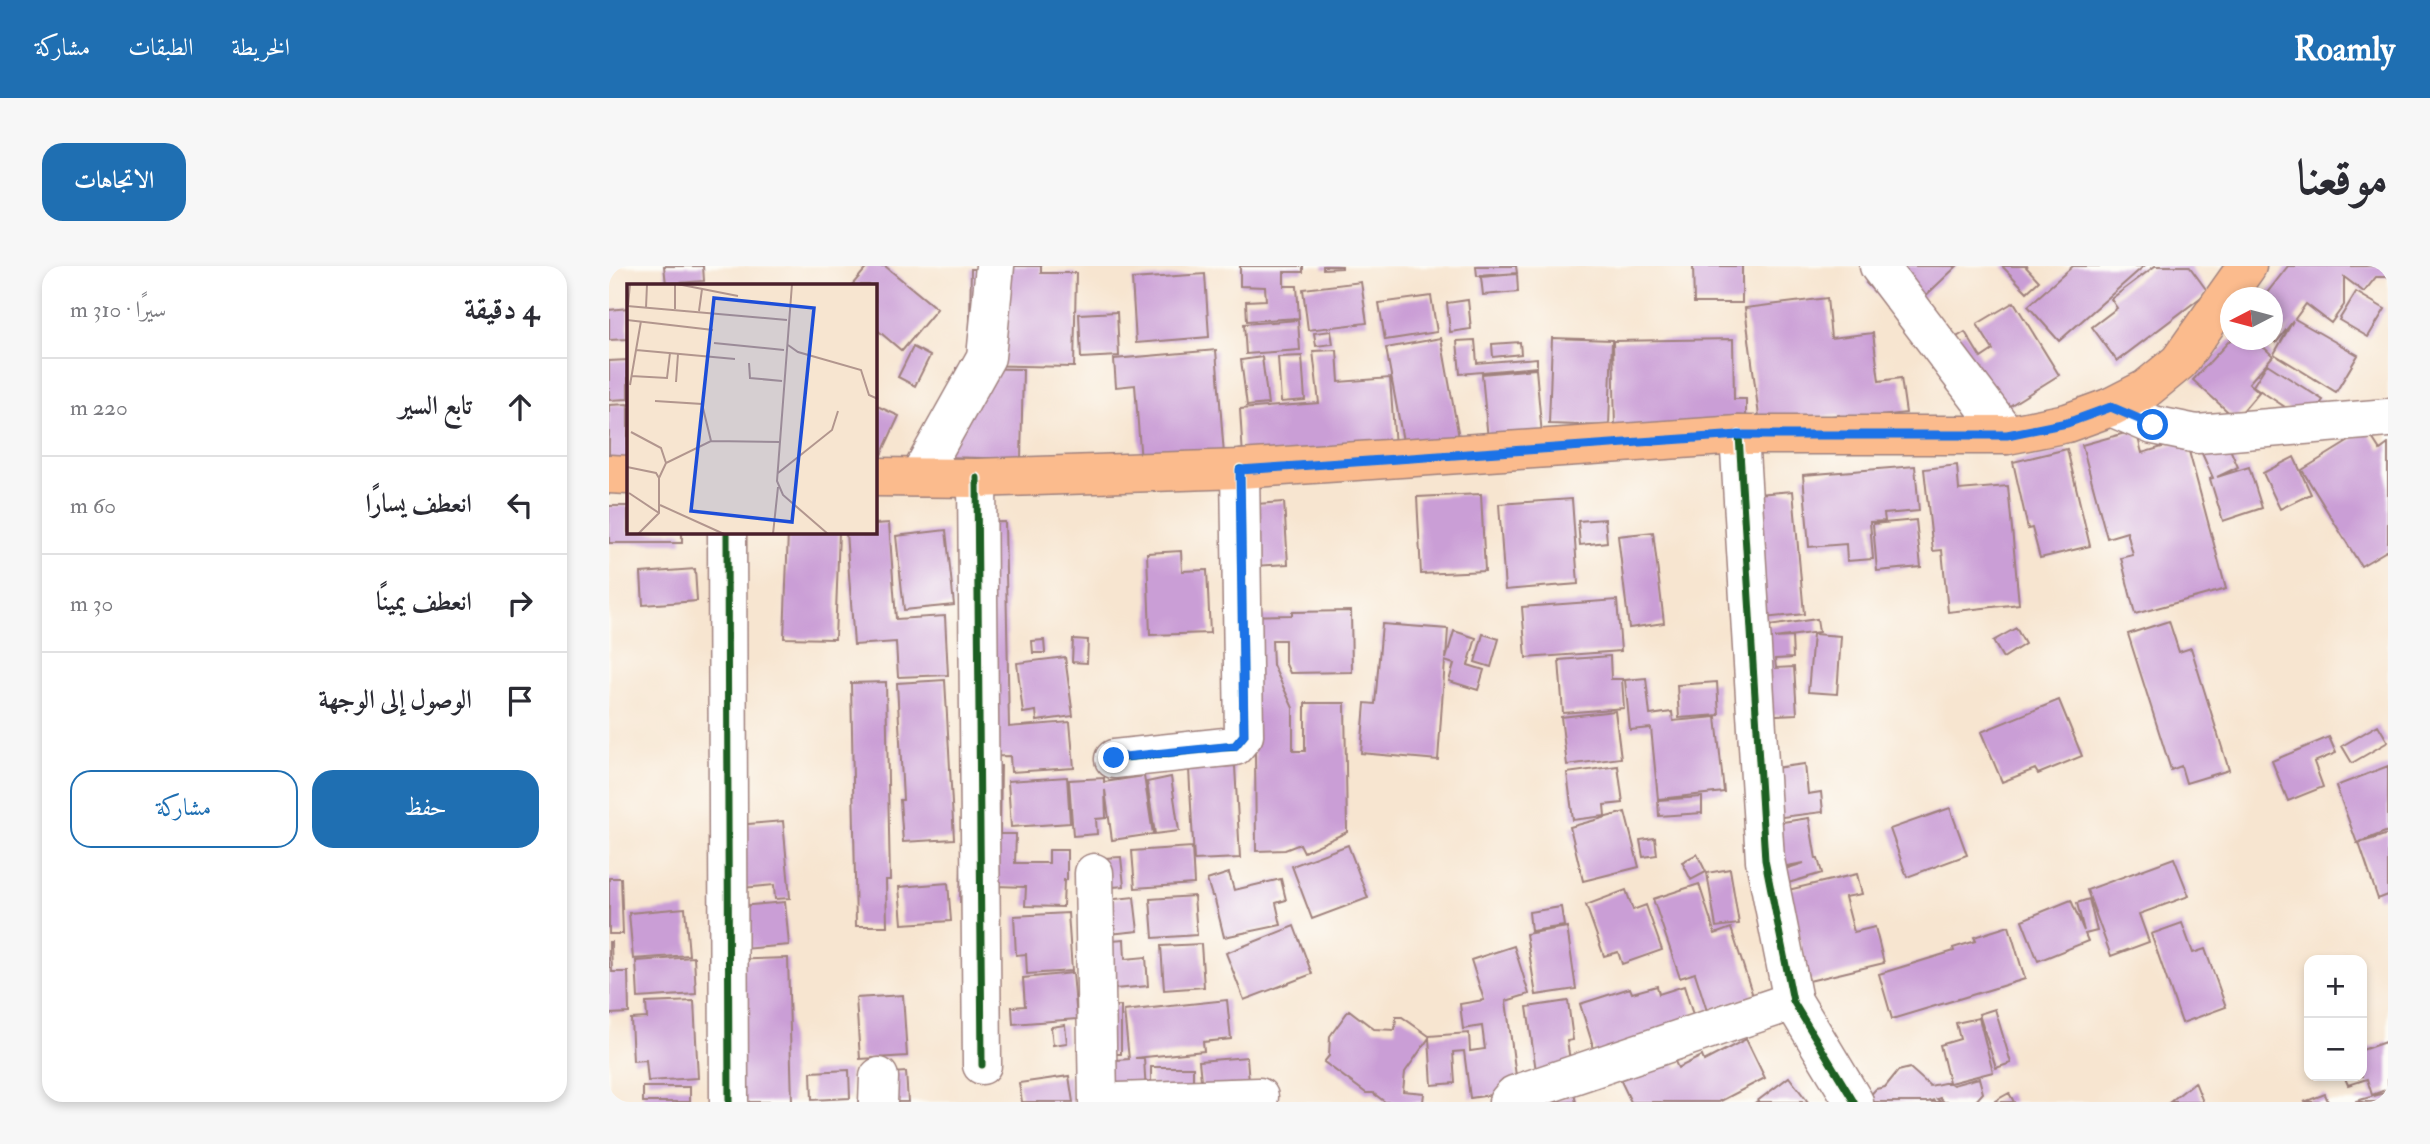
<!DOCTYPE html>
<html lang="ar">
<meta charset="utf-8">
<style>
body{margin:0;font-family:"IM FELL Double Pica",Amiri,serif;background:#f7f7f7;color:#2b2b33;direction:rtl}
.controls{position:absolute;right:21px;bottom:21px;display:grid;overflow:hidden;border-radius:14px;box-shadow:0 4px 10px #0003}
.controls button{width:63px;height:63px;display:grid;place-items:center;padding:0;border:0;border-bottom:2px solid #e1e1e2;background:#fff;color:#2b2b33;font:35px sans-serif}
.compass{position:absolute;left:1611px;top:21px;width:63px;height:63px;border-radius:50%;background:#fff;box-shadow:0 4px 10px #0003;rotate:264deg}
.stop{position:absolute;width:21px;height:21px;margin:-16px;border:5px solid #1a73e8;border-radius:50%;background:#fff}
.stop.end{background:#1a73e8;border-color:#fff;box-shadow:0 2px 7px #0008}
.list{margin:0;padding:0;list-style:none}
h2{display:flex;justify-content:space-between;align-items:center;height:91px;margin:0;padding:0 28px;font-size:30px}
h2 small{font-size:23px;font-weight:400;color:#7c7c81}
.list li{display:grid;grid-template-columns:46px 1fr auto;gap:21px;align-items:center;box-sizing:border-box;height:98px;padding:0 28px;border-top:2px solid #e1e1e2}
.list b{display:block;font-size:26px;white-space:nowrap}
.list em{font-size:23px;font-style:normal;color:#7c7c81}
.actions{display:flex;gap:14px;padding:21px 28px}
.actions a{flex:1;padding:16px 0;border:2px solid #1f6fb2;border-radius:21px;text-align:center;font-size:24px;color:#1f6fb2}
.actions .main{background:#1f6fb2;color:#fff}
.icon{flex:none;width:38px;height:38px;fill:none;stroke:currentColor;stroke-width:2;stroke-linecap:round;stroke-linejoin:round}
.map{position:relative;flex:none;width:1779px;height:836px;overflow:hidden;direction:ltr;border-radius:21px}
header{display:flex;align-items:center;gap:42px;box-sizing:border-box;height:98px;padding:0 35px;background:#1f6fb2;color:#fff}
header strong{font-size:33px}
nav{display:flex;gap:38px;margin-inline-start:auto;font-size:24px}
.intro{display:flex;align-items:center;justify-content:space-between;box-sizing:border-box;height:168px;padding:0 42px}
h1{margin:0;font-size:49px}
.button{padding:18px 32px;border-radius:21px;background:#1f6fb2;color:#fff;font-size:24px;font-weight:700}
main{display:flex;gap:42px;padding:0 42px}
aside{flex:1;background:#fff;border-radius:21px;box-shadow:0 4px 10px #0003}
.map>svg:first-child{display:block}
.building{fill:#ca9ed6}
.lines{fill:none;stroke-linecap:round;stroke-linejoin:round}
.minor-casing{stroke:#a0827e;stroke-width:41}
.major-casing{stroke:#a0827e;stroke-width:41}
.minor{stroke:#fff;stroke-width:38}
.major{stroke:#fbbb8d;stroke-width:38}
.cycleway-casing{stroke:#fdfcf7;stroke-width:11}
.cycleway{stroke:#1b5e20;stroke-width:7}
.route{stroke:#1a73e8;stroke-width:9}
.inset-road{fill:none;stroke:#b2968e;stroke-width:2}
.view{fill:#1d4ed8;fill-opacity:0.15;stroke:#1d4ed8;stroke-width:3.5}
.inset-edge{fill:none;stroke:#4a1f2b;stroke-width:3.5}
</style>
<header>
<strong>Roamly</strong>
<nav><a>الخريطة</a><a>الطبقات</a><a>مشاركة</a></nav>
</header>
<div class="intro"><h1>موقعنا</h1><a class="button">الاتجاهات</a></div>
<main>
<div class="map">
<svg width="1779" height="836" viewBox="0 0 1779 836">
<rect width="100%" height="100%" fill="#fdfcf7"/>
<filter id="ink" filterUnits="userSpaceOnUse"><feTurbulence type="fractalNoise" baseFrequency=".0143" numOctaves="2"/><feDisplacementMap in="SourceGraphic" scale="14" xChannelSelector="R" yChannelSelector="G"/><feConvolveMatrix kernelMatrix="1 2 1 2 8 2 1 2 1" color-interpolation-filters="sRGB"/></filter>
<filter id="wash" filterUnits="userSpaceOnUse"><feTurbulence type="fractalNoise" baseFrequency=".00686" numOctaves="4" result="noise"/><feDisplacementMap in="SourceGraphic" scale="28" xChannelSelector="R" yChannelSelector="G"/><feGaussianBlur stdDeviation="1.57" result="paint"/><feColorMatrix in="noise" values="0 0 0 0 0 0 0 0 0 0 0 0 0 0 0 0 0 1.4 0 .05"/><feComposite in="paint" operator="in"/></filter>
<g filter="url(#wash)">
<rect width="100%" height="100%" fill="#f7e5d0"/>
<g id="blocks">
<path class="building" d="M 55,0 L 94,0 L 95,15 L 57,18 Z
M 259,0 L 276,0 L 328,43 L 293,85 L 266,62 L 266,19 L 243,19 Z
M 400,0 L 432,0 L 432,7 L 467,7 L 465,101 L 360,99 L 362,3 L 399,3 Z
M 631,0 L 694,0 L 694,6 L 675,6 L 675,20 L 688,20 L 690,52 L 638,55 L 637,35 L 657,34 L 656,21 L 631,20 Z
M 714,0 L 733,0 L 733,2 L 714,3 Z
M 867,0 L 907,0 L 908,7 L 868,10 Z
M 1084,0 L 1133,0 L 1133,37 L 1085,37 Z
M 1275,0 L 1348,0 L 1292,53 L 1257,17 Z
M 1393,0 L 1419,0 L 1417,1 L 1430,15 L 1418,26 Z
M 1464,0 L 1535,0 L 1450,75 L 1419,40 Z
M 1546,0 L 1580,0 L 1599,26 L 1508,95 L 1483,61 L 1508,42 L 1502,33 Z
M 1679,0 L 1779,0 L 1779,11 L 1767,11 L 1755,26 L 1735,11 L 1735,39 L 1722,57 L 1697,38 L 1686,53 L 1749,89 L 1727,126 L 1665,88 L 1684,55 L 1667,77 L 1664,74 L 1664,32 L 1654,32 Z
M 596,8 L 600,71 L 527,77 L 523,13 Z
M 908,8 L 909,26 L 874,29 L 872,11 Z
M 752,16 L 758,57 L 699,64 L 694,23 Z
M 1747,26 L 1776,43 L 1759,71 L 1730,54 Z
M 822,30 L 828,66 L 776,74 L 770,37 Z
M 1218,32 L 1222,72 L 1264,67 L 1270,115 L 1292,112 L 1297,147 L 1231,155 L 1230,149 L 1151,158 L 1136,42 Z
M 859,34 L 862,63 L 841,66 L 838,37 Z
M 1405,36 L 1450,109 L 1394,144 L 1328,83 L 1356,66 L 1372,92 L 1384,84 L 1368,58 Z
M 19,42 L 19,73 L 0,74 L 0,44 Z
M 508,46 L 510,90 L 472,92 L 470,48 Z
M 689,54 L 691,84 L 637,88 L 635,58 Z
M 722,65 L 724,78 L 707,80 L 705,67 Z
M 832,72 L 851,177 L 796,186 L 777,82 Z
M 943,72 L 1003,74 L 1000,160 L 940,158 Z
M 1124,73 L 1125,133 L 1137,133 L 1137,155 L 1006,163 L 1004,75 Z
M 866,74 L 868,97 L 928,92 L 928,101 L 851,108 L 848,75 Z
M 1621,74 L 1647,74 L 1664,90 L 1640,117 L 1650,126 L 1627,153 L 1584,114 Z
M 911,76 L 912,88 L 884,91 L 883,78 Z
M 304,81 L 321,90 L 306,120 L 289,111 Z
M 607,84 L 615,189 L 532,196 L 526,119 L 507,121 L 505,93 Z
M 728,84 L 730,116 L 781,112 L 786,180 L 634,191 L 631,143 L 710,137 L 704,85 Z
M 693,90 L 696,134 L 672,136 L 669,91 Z
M 653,91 L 659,138 L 638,140 L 632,94 Z
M 19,94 L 19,133 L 0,134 L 0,95 Z
M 1658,98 L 1714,134 L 1699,156 L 1644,120 Z
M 347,102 L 414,103 L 412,193 L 334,191 L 346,127 Z
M 927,103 L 933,169 L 879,174 L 873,108 Z
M 19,138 L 19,197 L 0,198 L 0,139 Z
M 266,139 L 290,150 L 266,202 Z
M 1527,164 L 1533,187 L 1577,174 L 1617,323 L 1526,348 L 1512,292 L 1524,289 L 1518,266 L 1498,272 L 1473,179 Z
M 1758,164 L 1771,184 L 1779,178 L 1779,284 L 1752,300 L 1693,204 Z
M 1616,172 L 1629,201 L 1608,211 L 1640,201 L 1653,242 L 1614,255 L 1601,213 L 1604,212 L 1591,183 Z
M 1458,183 L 1481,280 L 1431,292 L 1423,262 L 1419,263 L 1404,196 Z
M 1685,191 L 1702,228 L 1671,243 L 1654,207 Z
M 1348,199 L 1350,224 L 1399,220 L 1410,338 L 1339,346 L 1333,284 L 1324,285 L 1315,203 Z
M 1306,200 L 1310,245 L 1275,248 L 1276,255 L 1261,256 L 1264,293 L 1238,295 L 1237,278 L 1200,281 L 1194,209 Z
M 1184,225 L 1195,348 L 1145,353 L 1135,229 Z
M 872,228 L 876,305 L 812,308 L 808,231 Z
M 963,233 L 969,318 L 896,324 L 890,238 Z
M 675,236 L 679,298 L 624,301 L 620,240 Z
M 0,240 L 19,240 L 19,266 L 73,266 L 73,277 L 0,277 Z
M 996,253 L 998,276 L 971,279 L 969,255 Z
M 1307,254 L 1312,301 L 1268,305 L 1264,258 Z
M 396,256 L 400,461 L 461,456 L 465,502 L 402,506 L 401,490 L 357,491 L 353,257 Z
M 280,257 L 287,353 L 336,350 L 339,409 L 289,411 L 287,376 L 245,379 L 237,266 L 266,266 L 266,258 Z
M 337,264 L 345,339 L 295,344 L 287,270 Z
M 179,266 L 230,266 L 226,373 L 175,372 Z
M 1044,266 L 1055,357 L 1020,362 L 1009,270 Z
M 572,285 L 573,305 L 598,304 L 601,367 L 541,369 L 538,287 Z
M 86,303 L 88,335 L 34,339 L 32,307 Z
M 1008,334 L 1012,385 L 917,392 L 913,341 Z
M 742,345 L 743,406 L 681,407 L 676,396 L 676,374 L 663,374 L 664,399 L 684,442 L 684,485 L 696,485 L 696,437 L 736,437 L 738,566 L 695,586 L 691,578 L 676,584 L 647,585 L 646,486 L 635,487 L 626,350 L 683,349 L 683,346 Z
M 1208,353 L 1210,366 L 1165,372 L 1183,371 L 1184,392 L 1166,393 L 1167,402 L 1185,401 L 1188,448 L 1147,450 L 1145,362 Z
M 1560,355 L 1570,386 L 1582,382 L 1620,504 L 1577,517 L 1572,500 L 1562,504 L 1519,368 Z
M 773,358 L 839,363 L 837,393 L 845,365 L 867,372 L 859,399 L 875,404 L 869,424 L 840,415 L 845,398 L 836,395 L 829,494 L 752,487 L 756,437 L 766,438 Z
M 1407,362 L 1416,378 L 1394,392 L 1384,375 Z
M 874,368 L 890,373 L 882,401 L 866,396 Z
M 1204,368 L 1232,370 L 1228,428 L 1199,426 Z
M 464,373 L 479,374 L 478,397 L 463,396 Z
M 435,374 L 436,387 L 424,387 L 423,375 Z
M 1001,390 L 1002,413 L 1013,413 L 1015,442 L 954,447 L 950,394 Z
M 456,391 L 464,450 L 428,455 L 427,445 L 414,447 L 408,397 Z
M 1037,412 L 1041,449 L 1063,446 L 1064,455 L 1107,451 L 1115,526 L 1049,533 L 1042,462 L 1021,464 L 1016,414 Z
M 336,414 L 345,573 L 294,576 L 291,534 L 294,534 L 288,417 Z
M 277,416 L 281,614 L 277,614 L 278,660 L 247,660 L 242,417 Z
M 1108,416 L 1110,449 L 1070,452 L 1068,419 Z
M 1450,434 L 1473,490 L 1429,508 L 1426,503 L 1393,516 L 1372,466 Z
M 1006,445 L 1012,492 L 958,499 L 952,451 Z
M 1769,459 L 1779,476 L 1743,497 L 1733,480 Z
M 1720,471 L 1727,487 L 1705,496 L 1714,521 L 1679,535 L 1663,495 Z
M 1196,498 L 1199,528 L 1212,526 L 1214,546 L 1149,554 L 1143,505 Z
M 356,499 L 392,500 L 391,568 L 407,568 L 406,597 L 440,597 L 440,584 L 458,584 L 458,614 L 455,614 L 454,641 L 416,640 L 417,621 L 388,620 L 388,637 L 351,636 L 352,596 L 355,596 Z
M 626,500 L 631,592 L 585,594 L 580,503 Z
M 1009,500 L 1014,537 L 995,539 L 996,550 L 964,554 L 958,507 Z
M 1779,500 L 1779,565 L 1748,577 L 1727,520 Z
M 535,510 L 544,568 L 503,574 L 496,524 L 497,552 L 487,553 L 488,568 L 464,570 L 460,514 L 495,512 L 495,516 Z
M 458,511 L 461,557 L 402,561 L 399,515 Z
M 562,511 L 570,565 L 546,568 L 538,516 Z
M 1093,531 L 1093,547 L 1050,550 L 1049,534 Z
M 1341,542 L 1358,589 L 1298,611 L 1281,563 Z
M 1016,546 L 1030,601 L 974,615 L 961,561 Z
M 1200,552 L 1207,593 L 1209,593 L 1213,607 L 1152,625 L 1148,612 L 1195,597 L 1148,605 L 1141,561 Z
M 174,555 L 181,632 L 166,633 L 165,619 L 133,622 L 128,559 Z
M 1779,568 L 1779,629 L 1769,633 L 1750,577 Z
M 1046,572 L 1048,589 L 1034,591 L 1031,574 Z
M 739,579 L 759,632 L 703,653 L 683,600 Z
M 583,581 L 585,618 L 526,622 L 523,585 Z
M 1088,588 L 1097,606 L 1082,614 L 1073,596 Z
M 512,591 L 515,620 L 480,623 L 477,593 Z
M 1565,592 L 1580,630 L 1530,648 L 1540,676 L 1502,690 L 1478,624 Z
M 1121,603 L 1130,658 L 1107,661 L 1098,607 Z
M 620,607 L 625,624 L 672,613 L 677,634 L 667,637 L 672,659 L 615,671 L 605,630 L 603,630 L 598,614 Z
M 1248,608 L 1253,628 L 1236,631 L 1245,666 L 1266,661 L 1275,697 L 1200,715 L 1179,624 Z
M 0,612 L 12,612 L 14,668 L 0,668 Z
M 339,617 L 342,655 L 293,658 L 290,621 Z
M 1090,618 L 1106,668 L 1122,662 L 1144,730 L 1098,745 L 1086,707 L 1071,712 L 1044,633 Z
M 1017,624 L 1024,644 L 1037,639 L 1053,684 L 1013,698 L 1009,686 L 995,690 L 977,639 Z
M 585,630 L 588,669 L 544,672 L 541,633 Z
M 525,631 L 529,665 L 481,670 L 478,636 Z
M 1480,633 L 1488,665 L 1476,668 L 1479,675 L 1429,695 L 1413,654 L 1462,634 L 1475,665 L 1468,637 Z
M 176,636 L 180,679 L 111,685 L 107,642 Z
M 952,641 L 955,660 L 922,665 L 920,646 Z
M 76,642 L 80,689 L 24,693 L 20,647 Z
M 459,647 L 463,705 L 418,708 L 417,688 L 407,689 L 405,650 Z
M 1573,657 L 1584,687 L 1596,683 L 1617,741 L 1573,757 L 1542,668 Z
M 685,660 L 703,708 L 635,734 L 617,687 Z
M 1400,660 L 1416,713 L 1283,753 L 1270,708 L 1345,685 L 1344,682 L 1367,675 L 1365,671 Z
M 958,661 L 967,723 L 927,729 L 917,668 Z
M 515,673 L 516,693 L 537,691 L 539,720 L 482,725 L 478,676 Z
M 0,676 L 2,676 L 3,706 L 19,706 L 20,747 L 0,748 Z
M 592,678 L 595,721 L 555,724 L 552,680 Z
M 905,680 L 920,728 L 897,735 L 909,825 L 861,832 L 855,785 L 844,786 L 846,817 L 823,819 L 820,772 L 796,806 L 794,825 L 815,827 L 814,836 L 776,836 L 764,827 L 757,827 L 715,796 L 720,790 L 721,770 L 740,744 L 765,763 L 786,764 L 787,751 L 793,751 L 820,770 L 860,767 L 861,785 L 876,783 L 873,760 L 854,763 L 851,738 L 875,734 L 862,694 Z
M 85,691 L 87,728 L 29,732 L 27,695 Z
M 179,692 L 183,836 L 123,836 L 116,694 Z
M 464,707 L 468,753 L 404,758 L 403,741 L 416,740 L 414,712 Z
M 1048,720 L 1050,728 L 1075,720 L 1089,765 L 989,796 L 971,738 L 1021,722 L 1023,727 Z
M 294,729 L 298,790 L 251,793 L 247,732 Z
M 618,734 L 622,773 L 594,776 L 595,785 L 526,792 L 535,792 L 537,828 L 484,832 L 482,796 L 520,793 L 515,745 Z
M 85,735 L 89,812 L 39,815 L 37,794 L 24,795 L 22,753 L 38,752 L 37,737 Z
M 959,735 L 964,774 L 958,775 L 963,807 L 928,812 L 918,741 Z
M 512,740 L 512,788 L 480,788 L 480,741 Z
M 1386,743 L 1402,797 L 1387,802 L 1370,748 Z
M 1370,752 L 1384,806 L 1341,817 L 1344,819 L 1370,812 L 1374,827 L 1366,836 L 1335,836 L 1331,832 L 1328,833 L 1332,836 L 1323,836 L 1325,834 L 1319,836 L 1255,836 L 1267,823 L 1276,821 L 1289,805 L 1301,802 L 1321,820 L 1340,816 L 1331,779 L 1351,773 L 1347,757 Z
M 456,759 L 458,777 L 444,779 L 442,761 Z
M 1137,773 L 1156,812 L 1110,836 L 1022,836 L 1010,811 L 1061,785 L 1069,802 L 1093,790 L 1095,795 Z
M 1779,775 L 1779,823 L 1763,829 L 1758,813 L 1739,819 L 1735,810 L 1753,810 L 1753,784 Z
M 638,791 L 641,829 L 594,832 L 590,795 Z
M 542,801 L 584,801 L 584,830 L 542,830 Z
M 240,804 L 241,832 L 203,834 L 202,806 Z
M 297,806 L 299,836 L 258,836 L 256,809 Z
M 460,810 L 464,836 L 413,836 L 410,817 Z
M 1180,811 L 1199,836 L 1147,836 Z
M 1586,816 L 1594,836 L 1561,836 Z
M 34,821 L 81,821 L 81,836 L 34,836 Z
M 1779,826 L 1779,836 L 1747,836 L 1747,835 Z
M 1400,827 L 1405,836 L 1384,836 Z
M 965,828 L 967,836 L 940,836 Z
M 1716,828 L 1719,836 L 1695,836 Z"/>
</g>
</g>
<g filter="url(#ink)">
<use href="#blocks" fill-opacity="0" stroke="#a0827e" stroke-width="2"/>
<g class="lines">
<defs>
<path id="minor" d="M 1270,0 L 1398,169
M 1502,141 L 1544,159 L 1588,168 L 1779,152
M 1130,169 L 1156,594 L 1184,735 L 1245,836
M 310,211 L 377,91 L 386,0
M 368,212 L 373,799
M 118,266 L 120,836
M 505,493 L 626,480 L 635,469 L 631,203
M 485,607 L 489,836
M 269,836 L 270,811
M 510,836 L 650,831
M 899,836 L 905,829 L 1184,735"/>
<path id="major" d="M 0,208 L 19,209
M 266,211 L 368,212 L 631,203 L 1130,169 L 1398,169 L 1458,157 L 1502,141 L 1537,123 L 1570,96 L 1638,0"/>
</defs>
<use href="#minor" class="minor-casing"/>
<use href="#major" class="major-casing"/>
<use href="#minor" class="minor"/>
<use href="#major" class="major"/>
<defs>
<path id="cycleway" d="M 1130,169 L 1156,594 L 1184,735 L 1245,836
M 368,212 L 373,799
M 118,266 L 120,836
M 505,493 L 626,480 L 635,469 L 631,203"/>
</defs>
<use href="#cycleway" class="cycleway-casing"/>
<use href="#cycleway" class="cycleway"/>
</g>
</g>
<g class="lines" filter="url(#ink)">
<path class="route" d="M 505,492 L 626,480 L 635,469 L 631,204 L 1130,169 L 1398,169 L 1458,157 L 1502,141 L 1544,159"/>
</g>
<g transform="translate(18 18)">
<rect width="250" height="250" fill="#f7e5d0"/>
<path class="inset-road" d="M 50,0 L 111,12M 165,0 L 150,197 L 156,211 L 201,250M 0,22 L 160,36M 1,22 L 3,0M 19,24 L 20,0M 48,25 L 48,0M 72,27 L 75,5M 0,36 L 86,46M 87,59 L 157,66M 161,61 L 171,68 L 234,86 L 242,111 L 251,115M 9,66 L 108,75M 122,79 L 123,94 L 155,97M 4,92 L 40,94 L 43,69M 49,98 L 51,70M 3,101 L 14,37M 28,117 L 75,120 L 84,157M 4,148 L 34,164 L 39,179M 0,183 L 29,189 L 32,194M 151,189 L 205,146 L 211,127M 2,209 L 32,229M 33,221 L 97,250M 11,250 L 32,229 L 32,194 L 39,179 L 84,157 L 153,158M 146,250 L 151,203"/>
<path class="view" d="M 87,14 L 187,24 L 165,238 L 64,227 Z"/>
<rect width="250" height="250" class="inset-edge"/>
</g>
</svg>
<div class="controls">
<button>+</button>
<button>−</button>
</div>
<svg class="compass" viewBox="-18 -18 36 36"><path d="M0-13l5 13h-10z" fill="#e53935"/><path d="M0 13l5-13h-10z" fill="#7c7c81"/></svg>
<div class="stop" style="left:1544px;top:159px"></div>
<div class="stop end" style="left:505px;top:492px"></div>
</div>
<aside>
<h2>4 دقيقة<small>سيرًا · 310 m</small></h2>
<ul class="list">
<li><svg class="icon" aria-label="ahead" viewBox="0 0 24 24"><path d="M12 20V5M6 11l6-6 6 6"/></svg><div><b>تابع السير</b></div><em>220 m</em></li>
<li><svg class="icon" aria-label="left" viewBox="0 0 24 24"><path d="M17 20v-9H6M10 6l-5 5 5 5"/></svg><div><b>انعطف يسارًا</b></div><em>60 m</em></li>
<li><svg class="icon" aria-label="right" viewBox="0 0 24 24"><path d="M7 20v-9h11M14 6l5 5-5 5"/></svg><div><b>انعطف يمينًا</b></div><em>30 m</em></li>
<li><svg class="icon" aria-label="arrive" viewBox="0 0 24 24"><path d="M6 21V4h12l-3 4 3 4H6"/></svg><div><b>الوصول إلى الوجهة</b></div></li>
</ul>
<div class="actions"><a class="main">حفظ</a><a>مشاركة</a></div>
</aside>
</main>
